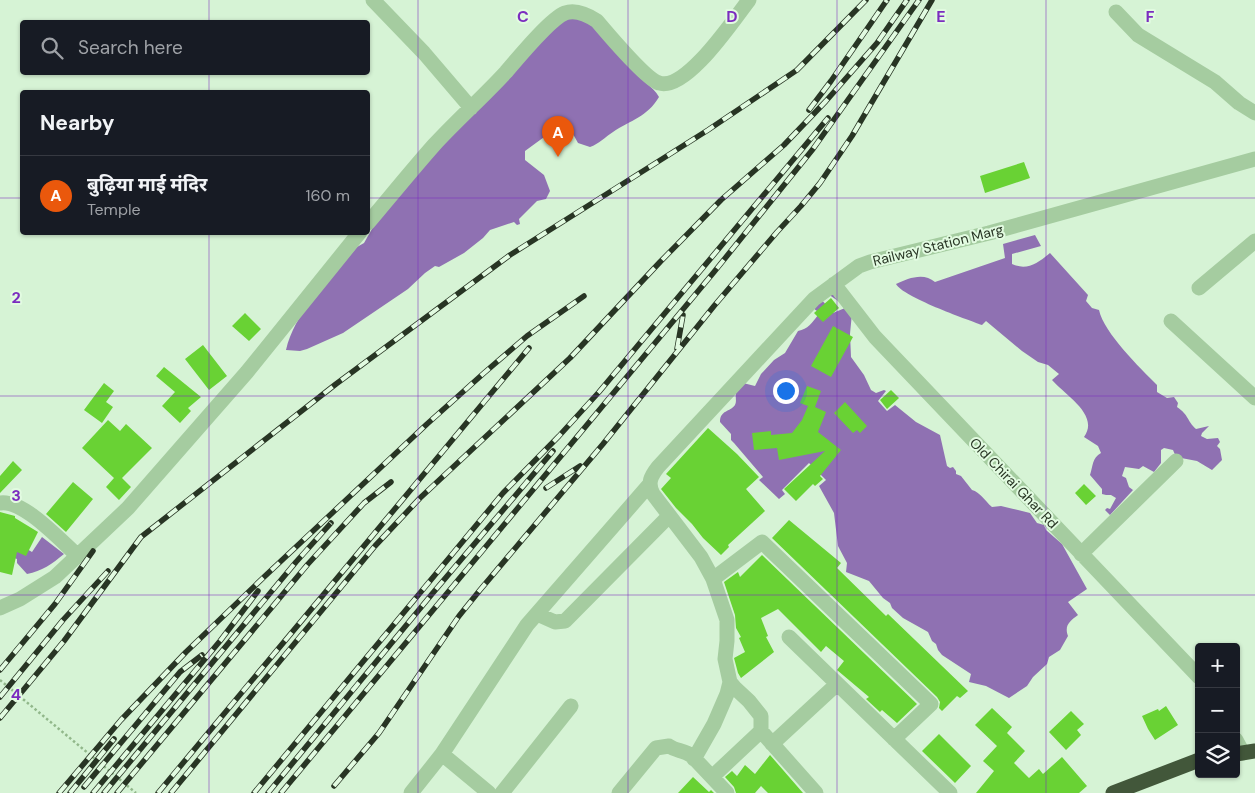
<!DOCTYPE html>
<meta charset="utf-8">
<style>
body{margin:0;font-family:"DM Sans","Noto Sans Devanagari",sans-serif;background:#20242c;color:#f1f3f6}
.controls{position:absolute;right:15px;bottom:15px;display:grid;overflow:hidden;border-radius:5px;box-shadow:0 1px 4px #0004}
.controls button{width:45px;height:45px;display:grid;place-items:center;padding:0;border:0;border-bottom:1px solid #363941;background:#171b24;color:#f1f3f6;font:25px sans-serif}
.you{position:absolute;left:785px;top:390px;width:18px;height:18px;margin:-12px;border:4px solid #fff;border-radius:50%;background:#1a73e8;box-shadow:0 0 0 8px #1a73e833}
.badge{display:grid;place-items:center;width:32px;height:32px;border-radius:50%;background:#ea580c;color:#fff;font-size:16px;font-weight:700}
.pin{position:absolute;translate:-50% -41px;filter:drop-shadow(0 1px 2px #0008)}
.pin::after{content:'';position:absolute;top:26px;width:18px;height:15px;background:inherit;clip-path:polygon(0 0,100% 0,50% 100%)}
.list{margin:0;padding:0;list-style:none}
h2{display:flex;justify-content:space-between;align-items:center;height:65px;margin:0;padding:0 20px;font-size:21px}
h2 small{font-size:16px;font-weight:400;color:#9ea1a6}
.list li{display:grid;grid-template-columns:32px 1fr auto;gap:15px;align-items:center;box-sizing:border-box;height:80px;padding:0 20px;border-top:1px solid #363941}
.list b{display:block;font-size:19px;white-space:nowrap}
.list p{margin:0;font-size:16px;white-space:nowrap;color:#9ea1a6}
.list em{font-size:16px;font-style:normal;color:#9ea1a6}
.icon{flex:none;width:28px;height:28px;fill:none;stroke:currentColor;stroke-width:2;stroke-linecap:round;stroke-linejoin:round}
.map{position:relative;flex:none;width:1255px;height:793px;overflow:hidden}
.search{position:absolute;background:#171b24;box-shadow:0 1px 4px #0004;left:20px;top:20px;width:350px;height:55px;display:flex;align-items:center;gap:12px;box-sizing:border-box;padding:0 18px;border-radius:5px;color:#9ea1a6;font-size:19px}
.panel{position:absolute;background:#171b24;box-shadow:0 1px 4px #0004;left:20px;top:90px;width:350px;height:145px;border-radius:5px}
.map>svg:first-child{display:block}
.water{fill:#8f71b2}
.building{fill:#69d234}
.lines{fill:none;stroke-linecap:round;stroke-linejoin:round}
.path{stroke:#91b78a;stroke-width:2.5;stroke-dasharray:2.5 2.5;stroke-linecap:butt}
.minor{stroke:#a5cca0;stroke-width:15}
.highway{stroke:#42573a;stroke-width:15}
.rail-casing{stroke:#283524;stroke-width:5.5}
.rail{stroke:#e2fbe1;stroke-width:4;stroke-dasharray:11;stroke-linecap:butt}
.grid{fill:none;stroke:#7b2cbf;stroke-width:1;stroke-opacity:0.55}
.labels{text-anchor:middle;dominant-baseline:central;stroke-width:4;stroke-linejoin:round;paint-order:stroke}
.street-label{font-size:14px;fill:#283524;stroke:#e2fbe1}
.grid-label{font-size:16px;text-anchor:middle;font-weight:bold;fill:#7b2cbf;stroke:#e2fbe1;stroke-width:4;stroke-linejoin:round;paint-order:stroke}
</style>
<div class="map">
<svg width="1255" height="793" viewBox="0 0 1255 793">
<rect width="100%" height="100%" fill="#d6f3d5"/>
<path class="water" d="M 565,17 L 587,20 L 632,69 C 640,80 653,86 659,97 C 647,117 631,120 613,132 C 605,137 599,144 590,147 L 578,143 L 573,134 L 566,129 L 551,132 L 525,151 L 525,160 L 544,175 L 550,191 L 546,199 L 537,201 L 519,219 L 520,224 L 517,225 L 514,222 L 490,230 L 483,238 L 464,253 L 439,267 L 435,266 L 425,273 L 408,289 L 343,333 L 307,349 L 300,351 L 286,350 C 295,311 331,278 357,247 L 364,243 L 376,222 L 435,153 Z
M 1035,235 L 1041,246 L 1012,254 L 1012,264 C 1027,271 1038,263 1050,253 L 1088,295 L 1086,301 L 1092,308 L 1099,310 C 1104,333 1140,368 1157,385 L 1157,392 L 1167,398 L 1174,397 L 1178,403 L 1177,407 C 1189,415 1187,421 1196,429 L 1209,426 L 1202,433 L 1201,436 L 1207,439 L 1218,438 L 1220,442 L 1217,446 L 1220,449 L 1222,460 L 1212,470 L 1197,461 L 1176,457 L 1173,450 L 1164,448 L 1161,450 L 1161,463 L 1154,472 L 1143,466 L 1139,469 L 1125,467 L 1122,476 L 1126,478 L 1129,487 L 1133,490 L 1110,515 L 1105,510 L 1107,508 L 1110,509 L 1116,498 L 1111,495 L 1106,495 L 1102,494 L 1102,489 L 1090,475 C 1093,466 1092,458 1101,453 L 1098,446 L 1084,437 C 1100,415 1065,395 1052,380 L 1059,374 L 1048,365 L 1038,362 L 1022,351 L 986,321 L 982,325 C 966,319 903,297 896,284 C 908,278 924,272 935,282 L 1005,258 L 1003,244 Z
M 829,289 L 838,301 L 828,294 L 821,299 L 833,313 L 845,308 L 852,313 L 850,334 L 851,357 L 864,375 L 871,390 L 876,393 L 884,390 L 886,391 L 878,401 L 887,411 L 895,405 L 916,422 L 940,435 L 947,466 L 950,468 L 953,467 L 956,471 L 956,474 L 961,476 L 972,490 C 980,492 985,501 992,507 L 1001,506 L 1030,513 L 1037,523 L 1044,525 L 1046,530 L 1062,544 L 1087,589 L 1068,602 L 1078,615 C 1070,621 1064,625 1068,636 L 1060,650 L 1049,657 L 1047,664 L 1033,677 L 1027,686 L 1009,698 L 986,686 L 969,682 L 971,674 L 942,655 L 938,650 L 936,644 L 932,641 L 928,632 L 903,618 L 892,608 L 890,603 L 883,598 L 869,581 L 846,572 L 847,563 L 838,546 L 834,513 L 819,486 L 826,480 L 809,463 L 782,490 L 785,494 L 779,499 L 759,480 L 763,477 L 734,443 L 731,440 L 731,434 L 720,422 C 720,410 730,412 735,405 C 737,401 735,396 736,393 C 738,389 741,386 743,383 L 755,386 L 761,374 L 774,360 L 785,353 L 798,331 C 808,329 812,323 818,315 L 817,311 L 810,306 Z
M 42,537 L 64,554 C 52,564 42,571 27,574 L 17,563 L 17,559 L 9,556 L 0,546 L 27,549 L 32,552 Z"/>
<path class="building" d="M 1024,162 L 1030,178 L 985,193 L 980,176 Z
M 831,298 L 839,308 L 823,322 L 814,313 Z
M 245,313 L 261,329 L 249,341 L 232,326 Z
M 833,326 L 853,337 L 831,377 L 811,366 Z
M 203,345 L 227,376 L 209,390 L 185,359 Z
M 164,367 L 201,397 L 188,408 L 191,411 L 180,423 L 162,406 L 175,392 L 156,376 Z
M 104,383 L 114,391 L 106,402 L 113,407 L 102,423 L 84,410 Z
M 807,386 L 821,391 L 815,407 L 826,412 L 818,432 L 841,450 L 820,476 L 823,479 L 815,486 L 813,484 L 796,501 L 784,489 L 825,451 L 779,460 L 777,448 L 754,450 L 752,433 L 771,431 L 771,435 L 792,433 L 802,420 L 808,406 L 800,403 Z
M 891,390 L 899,398 L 887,409 L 880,400 Z
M 845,402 L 867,426 L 860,433 L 857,430 L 853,433 L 834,413 Z
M 108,420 L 120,431 L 126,424 L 152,448 L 122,478 L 131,487 L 119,500 L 106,487 L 114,478 L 82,448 Z
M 708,428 L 737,454 L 759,477 L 746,489 L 765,511 L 728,545 L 729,547 L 721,555 L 703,538 L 692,524 L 676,508 L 661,489 L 671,478 L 666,474 Z
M 13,461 L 22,470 L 0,493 L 0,476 Z
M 73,482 L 93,499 L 66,532 L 46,514 Z
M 1084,484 L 1096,496 L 1086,505 L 1075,493 Z
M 0,512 L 15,516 L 15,518 L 38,532 L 26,556 L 17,552 L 12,575 L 0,572 Z
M 789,520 L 841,563 L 837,568 L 886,616 L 888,614 L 968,691 L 960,698 L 957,696 L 942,711 L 939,708 L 940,702 L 937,697 L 772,538 Z
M 762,555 L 917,704 L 897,723 L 882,710 L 880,712 L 866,699 L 869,697 L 837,670 L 844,661 L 826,646 L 821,652 L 778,609 L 761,618 L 768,636 L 766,637 L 774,652 L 741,678 L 738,673 L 734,658 L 745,652 L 739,638 L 741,637 L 736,628 L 735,615 L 724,582 L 738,572 L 740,577 Z
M 1166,706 L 1178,725 L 1155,740 L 1148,729 L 1142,716 L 1158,709 L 1159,711 Z
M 992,708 L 1012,727 L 1007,733 L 1025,751 L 1014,763 L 1029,778 L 1039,769 L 1043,774 L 1062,757 L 1087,786 L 1079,793 L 976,793 L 994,771 L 983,761 L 997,746 L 975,725 Z
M 1071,711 L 1084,724 L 1077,730 L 1081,735 L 1066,750 L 1049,732 Z
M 939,734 L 971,766 L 955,783 L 922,751 Z
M 770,755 L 803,793 L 768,793 L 761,786 L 755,793 L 736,793 L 734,787 L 725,777 L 732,771 L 737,776 L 745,765 L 755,774 Z
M 693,777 L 709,792 L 711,790 L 714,793 L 678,793 Z"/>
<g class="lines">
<path class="path" d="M 0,680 L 136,793"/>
<path class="minor" d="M 373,0 L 424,53 L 471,108
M 1116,12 L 1138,35 L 1215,82 L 1239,103 L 1255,113
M 368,223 C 390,197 411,171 434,145 C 457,120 483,97 506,72 C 518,58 550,19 565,13 C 576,9 588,15 597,21 C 608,34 646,79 659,83 C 686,92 734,19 749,0
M 834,284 L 875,337 L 1199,677
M 1199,288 L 1255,241
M 1171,321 L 1255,398
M 0,503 C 23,499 61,541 78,556
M 1081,554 L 1176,461
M 713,579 L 762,542 L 931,704 L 894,739
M 0,608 L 20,599 L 55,577 L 128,508 L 247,372 L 360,232
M 537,614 L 555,622 L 565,621 L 669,516
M 789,637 L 950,793
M 730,682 L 735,688 L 749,701 L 761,716 L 761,731 L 816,793
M 1236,740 L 1243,753
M 772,744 L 837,684
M 442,754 L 489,793
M 694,759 L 714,724 L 727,694 L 730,682 L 725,659 L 727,641 L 727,620 L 713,579 L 701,557 L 653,494 C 647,483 651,476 658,467 L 814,299 L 859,266 L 870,262 L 989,233 L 1255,159
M 712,777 L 761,731
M 411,793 L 442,754 L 527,625 L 649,485
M 502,793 L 571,706
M 619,793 L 656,748 L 669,746 C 676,751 684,750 692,756 L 727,793"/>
<path class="highway" d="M 1236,754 L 1255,751
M 1113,793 L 1199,760"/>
<defs>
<path id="rail" d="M 809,110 L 831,81 L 887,0
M 677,349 L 683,315
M 546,488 L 580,466
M 0,670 L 55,604 L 93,551
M 0,697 L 63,620 L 108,571
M 0,718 L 64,641 L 141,537 L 336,384 L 510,255 L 708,130 L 797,70 L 866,0
M 334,786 L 379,733 L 459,616 L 480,590 L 603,444 L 714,306 L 777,232 L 801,206 L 820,183 L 852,136 L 932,0
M 84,787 L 180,672 L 202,655
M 59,793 L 121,720 L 186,652 L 264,577 L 427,424 L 484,373 L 527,336 L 584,296
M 70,793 L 114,739
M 93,793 L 220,641 L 258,591
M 104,793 L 296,562 L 331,523
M 117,793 L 308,564 L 364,503 L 391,482
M 158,793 L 529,348
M 171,793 L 375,546 L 420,498 L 570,358 L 660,262 L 721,200 L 784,145 L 826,101 L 877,43 L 907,0
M 254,793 L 503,493 L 559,436 L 599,392 L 828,118
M 268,793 L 432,594 L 553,451
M 281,793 L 714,272 L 813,149 L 919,0"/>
</defs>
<use href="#rail" class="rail-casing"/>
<use href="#rail" class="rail"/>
</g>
<path class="grid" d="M 209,0 L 209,22M 418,0 L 418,793M 628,0 L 628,793M 837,0 L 837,793M 1046,0 L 1046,793M 209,72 L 209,92M 0,198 L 22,198M 368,198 L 1255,198M 209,232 L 209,793M 0,396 L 1255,396M 0,595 L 1255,595"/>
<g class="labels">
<g class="street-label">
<text transform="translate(938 245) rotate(-14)">Railway Station Marg</text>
<text transform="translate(1014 483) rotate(46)">Old Chirai Ghar Rd</text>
</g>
</g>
<g class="grid-label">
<text x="523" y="22">C</text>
<text x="732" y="22">D</text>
<text x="941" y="22">E</text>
<text x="1150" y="22">F</text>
<text x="16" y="303">2</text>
<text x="16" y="501">3</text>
<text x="16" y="700">4</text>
</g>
</svg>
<div class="controls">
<button>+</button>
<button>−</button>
<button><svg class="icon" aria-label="layers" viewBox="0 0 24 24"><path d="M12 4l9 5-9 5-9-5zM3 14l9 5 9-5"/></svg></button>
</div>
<div class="you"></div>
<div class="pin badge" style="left:558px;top:157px">A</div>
<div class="search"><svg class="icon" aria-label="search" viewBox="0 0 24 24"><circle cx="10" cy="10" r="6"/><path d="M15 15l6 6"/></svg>Search here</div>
<section class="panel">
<h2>Nearby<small></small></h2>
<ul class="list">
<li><span class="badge">A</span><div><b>बुढ़िया माई मंदिर</b><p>Temple</p></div><em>160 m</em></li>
</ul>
</section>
</div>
